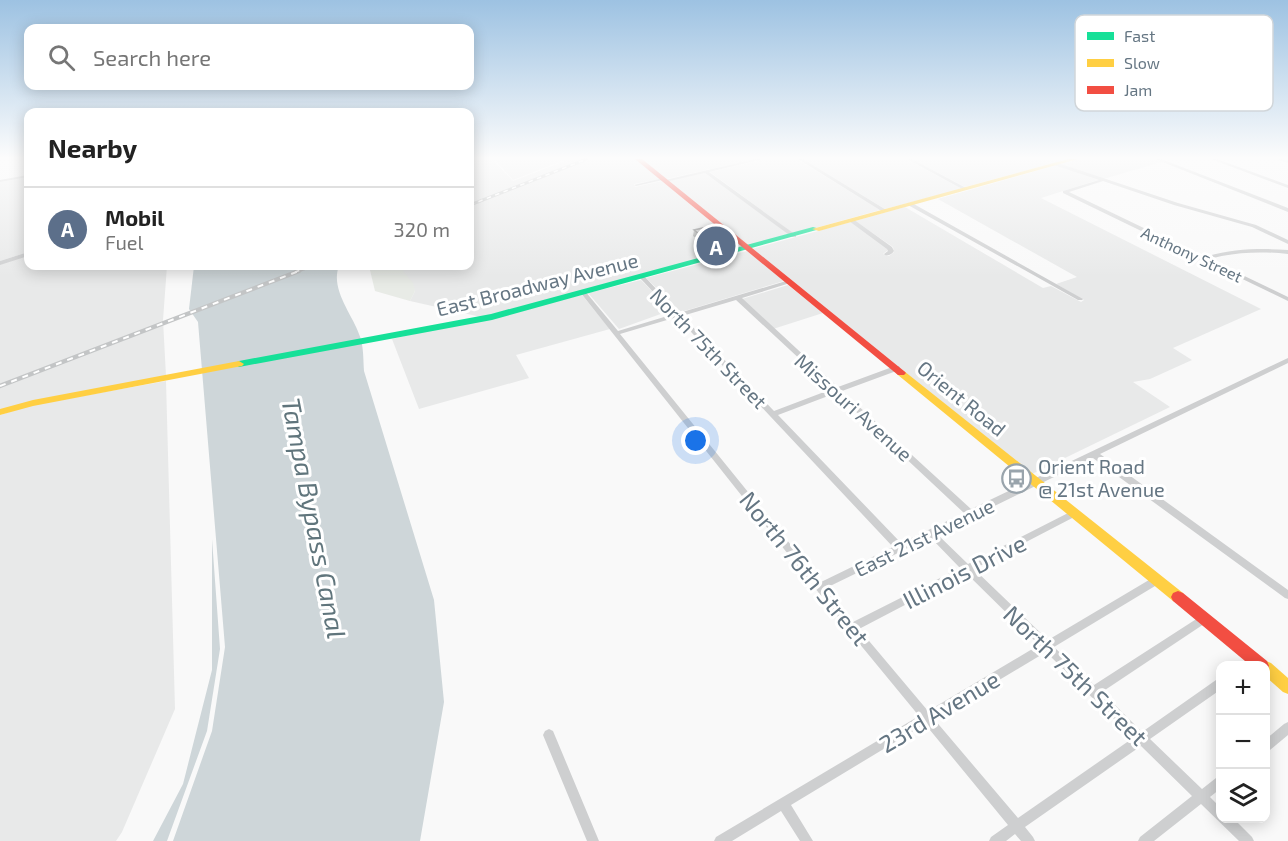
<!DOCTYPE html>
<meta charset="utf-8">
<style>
body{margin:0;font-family:"Exo 2",sans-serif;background:#f6f6f6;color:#222}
.controls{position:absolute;right:18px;bottom:18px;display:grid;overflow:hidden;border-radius:12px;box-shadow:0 3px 15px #0003}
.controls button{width:54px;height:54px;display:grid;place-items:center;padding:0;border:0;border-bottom:2px solid #e0e0e0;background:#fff;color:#222;font:30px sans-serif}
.you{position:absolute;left:696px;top:441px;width:21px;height:21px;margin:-15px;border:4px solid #fff;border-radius:50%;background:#1a73e8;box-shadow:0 0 0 9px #1a73e833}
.badge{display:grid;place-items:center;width:39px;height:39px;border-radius:50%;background:#0b8043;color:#fff;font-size:20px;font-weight:700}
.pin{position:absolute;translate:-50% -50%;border:3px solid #fff;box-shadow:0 2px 6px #0006}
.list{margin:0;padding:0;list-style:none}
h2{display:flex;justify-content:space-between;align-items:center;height:78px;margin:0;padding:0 24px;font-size:26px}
h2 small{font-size:20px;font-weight:400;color:#767676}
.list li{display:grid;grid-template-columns:39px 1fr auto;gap:18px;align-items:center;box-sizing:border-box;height:84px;padding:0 24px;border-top:2px solid #e0e0e0}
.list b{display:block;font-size:22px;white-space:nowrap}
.list p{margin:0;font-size:20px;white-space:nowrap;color:#767676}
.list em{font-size:20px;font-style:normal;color:#767676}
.icon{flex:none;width:33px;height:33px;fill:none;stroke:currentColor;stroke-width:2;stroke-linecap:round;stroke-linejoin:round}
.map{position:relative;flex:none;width:1288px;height:841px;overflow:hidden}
.search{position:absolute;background:#fff;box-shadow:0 3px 15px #0003;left:24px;top:24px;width:450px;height:66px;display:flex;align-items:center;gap:15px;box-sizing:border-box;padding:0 21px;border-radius:12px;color:#767676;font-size:22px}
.panel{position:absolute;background:#fff;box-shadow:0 3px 15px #0003;left:24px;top:108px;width:450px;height:162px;border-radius:12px}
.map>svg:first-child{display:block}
.built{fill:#e8e9e9}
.green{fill:#e8ebe6}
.water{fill:#ced6d9}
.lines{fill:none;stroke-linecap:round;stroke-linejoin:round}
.street{fill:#cecfd0;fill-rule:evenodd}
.fast{fill:#16e098;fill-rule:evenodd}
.slow{fill:#ffcf43;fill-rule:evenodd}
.jam{fill:#f24e42;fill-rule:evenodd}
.rail-far1-casing{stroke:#c3c5c6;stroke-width:3}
.rail-casing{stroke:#c3c5c6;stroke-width:4.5}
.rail-far1{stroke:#fff;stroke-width:1.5;stroke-dasharray:4.5;stroke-linecap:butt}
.rail{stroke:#fff;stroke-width:2;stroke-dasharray:6;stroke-linecap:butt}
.wall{fill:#b3b5b5}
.shaded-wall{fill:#929394}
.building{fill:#d0d2d3;stroke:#929394;stroke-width:1.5}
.labels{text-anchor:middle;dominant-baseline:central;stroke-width:6;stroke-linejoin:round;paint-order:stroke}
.far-street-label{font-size:16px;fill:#657683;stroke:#fff}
.street-label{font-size:20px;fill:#657683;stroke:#fff}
.poi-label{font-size:20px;fill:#657683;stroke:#fff;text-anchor:start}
.near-street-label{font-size:24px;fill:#657683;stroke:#fff}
.near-water-label{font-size:26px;font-style:italic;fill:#60757c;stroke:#fff}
.key{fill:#fff;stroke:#d1d6da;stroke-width:1.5}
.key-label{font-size:16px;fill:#657683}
</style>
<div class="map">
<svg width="1288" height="841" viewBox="0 0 1288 841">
<rect width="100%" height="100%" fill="#f9f9f9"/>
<path class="built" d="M 470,159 L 492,159 L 513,181 L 570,159 L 635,159 L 660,179 L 634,184 L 635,187 L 662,181 L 743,248 L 481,317 L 410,301 L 415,291 L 402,271 L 407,266 L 470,266 Z
M 494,159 L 567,159 L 513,180 Z
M 641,159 L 755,159 L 666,179 Z
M 766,159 L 797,159 L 880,210 L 794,234 L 710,172 Z
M 803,159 L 906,159 L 962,189 L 885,209 Z
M 912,159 L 1069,159 L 965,187 Z
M 1081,159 L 1154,159 L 1162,162 L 1103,179 L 1061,164 Z
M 1057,165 L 1098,180 L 1041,198 L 1261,309 L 1173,348 L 1192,360 L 1150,379 L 1133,382 L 1170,407 L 1032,474 L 752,249 L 851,222 L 884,245 L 888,250 L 883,254 L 889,256 L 894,252 L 893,247 L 855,221 L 905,207 L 1043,288 L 1051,286 L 1081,302 L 1084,300 L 1056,284 L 1077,277 L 938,199 Z
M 705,173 L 790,235 L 748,246 L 668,181 Z
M 28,177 L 28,252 L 0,261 L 0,182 Z
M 747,251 L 784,281 L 681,312 L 646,278 Z
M 28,255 L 28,266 L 167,266 L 163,320 L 166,376 L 0,410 L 0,264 Z
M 641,280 L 675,314 L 669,311 L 619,329 L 588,293 Z
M 788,285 L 823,313 L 773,329 L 742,299 Z
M 582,295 L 610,329 L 516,355 L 529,378 L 419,409 L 392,339 Z
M 166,381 L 175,709 L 122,832 L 116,841 L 0,841 L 0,415 L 32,405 Z"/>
<path class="green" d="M 369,266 L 407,266 L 403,271 L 413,283 L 415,291 L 410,301 L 375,291 Z"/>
<path class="water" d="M 194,266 L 339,266 C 330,289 352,314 359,334 C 364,345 363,360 364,371 L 434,600 L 444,702 L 420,841 L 173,841 L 212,731 L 225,647 L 198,322 L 189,309 Z
M 212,539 L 220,649 L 207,731 L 167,841 L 153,841 L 183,784 L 212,670 Z"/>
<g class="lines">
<path class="street" d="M 755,159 L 763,159 L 709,172 L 796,235 L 796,237 L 792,237 L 705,173 L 665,182 L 663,180 L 636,186 L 634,185 L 663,178 L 665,180 Z
M 798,159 L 803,159 L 888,211 L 883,212 Z
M 907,159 L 912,159 L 968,189 L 964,190 Z
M 1155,159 L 1161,159 L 1288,208 L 1288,212 Z
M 1211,159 L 1217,159 L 1288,185 L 1288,188 Z
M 1278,159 L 1288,160 L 1288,163 L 1278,160 Z
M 1054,163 L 1058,163 L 1178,203 L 1256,225 L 1288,240 L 1288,244 L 1252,227 L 1174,205 L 1103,181 L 1069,192 L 1204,257 C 1232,249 1259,248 1288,250 L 1288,254 C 1261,251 1235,252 1209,259 L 1288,297 L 1288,301 L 1203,260 L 1200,260 L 1199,259 L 1063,193 L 1063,191 L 1099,180 L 1054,165 Z
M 28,175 L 28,177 L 0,182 L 0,180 Z
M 908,203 L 912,203 L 1083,299 L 1082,300 L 1078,300 L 908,205 Z
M 849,219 L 853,219 L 892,247 L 894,251 C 892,254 889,256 885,255 L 884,254 L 888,251 L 887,249 L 849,221 Z
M 28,252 L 28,256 L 0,265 L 0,261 Z
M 642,275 L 644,276 L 679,313 L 786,281 L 790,281 L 790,283 L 742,298 L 838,387 L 895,366 L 899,366 L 900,368 L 899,370 L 842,391 L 971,509 L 1288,358 L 1288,363 L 1100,454 L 1288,590 L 1288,599 L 1285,598 L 1093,458 L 976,515 L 975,517 L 970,518 L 937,534 L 968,564 L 1072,511 L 1075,510 L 1078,511 L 1079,513 L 1078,515 L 974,569 L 1048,640 L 1154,577 L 1157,576 L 1160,577 L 1162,580 L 1160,583 L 1054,647 L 1094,685 L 1201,616 L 1204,615 L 1207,616 L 1209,619 L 1207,622 L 1102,692 L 1142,732 L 1216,680 L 1220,679 L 1220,690 L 1150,739 L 1202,789 L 1216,778 L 1220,776 L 1220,789 L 1210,797 L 1220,807 L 1220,818 L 1233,818 L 1252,837 L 1254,841 L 1239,841 L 1201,804 L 1154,841 L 1138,841 L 1140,837 L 1192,796 L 1141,746 L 1025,827 L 1033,837 L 1035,841 L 1021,841 L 1015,834 L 1006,841 L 989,841 L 991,837 L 1008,825 L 925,724 L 791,805 L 813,841 L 800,841 L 781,811 L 732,841 L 714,841 L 716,837 L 919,716 L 849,631 L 580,292 L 581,291 L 585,291 L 618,331 L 674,314 L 640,278 L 640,276 ZM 736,300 L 832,389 L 774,411 L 682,316 ZM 677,317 L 893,547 L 821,582 L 620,334 ZM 836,393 L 964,513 L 901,543 L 778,415 ZM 930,537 L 960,568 L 853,622 L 826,588 L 900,552 L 904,552 L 905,549 ZM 966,573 L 1039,645 L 928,711 L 859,629 ZM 1046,652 L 1133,738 L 1018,818 L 934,719 Z
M 1288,722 L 1288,735 L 1270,750 L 1266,751 L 1266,739 L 1284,724 Z
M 549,729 L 553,731 L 599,841 L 587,841 L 543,735 L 545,731 Z"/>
<path class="fast" d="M 813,227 L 820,229 L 492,320 L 239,367 L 234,364 L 239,361 L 491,314 Z"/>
<path class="slow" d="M 1068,159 L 1078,159 L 819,231 L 812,229 Z
M 239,361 L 244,364 L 242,366 L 33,406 L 0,415 L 0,409 L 33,400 Z
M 901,370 L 904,371 L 1183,593 L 1185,597 L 1183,601 L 1178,603 L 1173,601 L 898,375 L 896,373 Z
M 1266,661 L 1271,663 L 1288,678 L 1288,694 L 1283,692 L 1266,677 L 1266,666 L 1260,666 Z"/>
<path class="jam" d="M 635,159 L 642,159 L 904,371 L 906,373 L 904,375 L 898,375 Z
M 1178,591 L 1183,593 L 1267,661 L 1269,666 L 1267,671 L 1266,671 L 1266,666 L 1251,666 L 1173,601 L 1171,597 L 1173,593 Z"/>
<defs>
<path id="rail-far1" d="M 470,205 L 587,159
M 295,272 L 312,266"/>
<path id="rail" d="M 0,386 L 299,271"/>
</defs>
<use href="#rail-far1" class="rail-far1-casing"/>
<use href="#rail" class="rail-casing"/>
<use href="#rail-far1" class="rail-far1"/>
<use href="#rail" class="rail"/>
</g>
<path class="wall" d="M 694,230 L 723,247 L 712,249 L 693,236 Z"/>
<path class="shaded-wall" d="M 723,241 L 723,247 L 712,249 L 712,244 Z"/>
<path class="building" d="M 707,227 L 723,241 L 712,244 L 694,230 Z"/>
<linearGradient id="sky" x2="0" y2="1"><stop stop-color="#9dc2e2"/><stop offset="0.57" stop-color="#fcfcfc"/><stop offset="1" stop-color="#fcfcfc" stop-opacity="0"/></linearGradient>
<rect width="1288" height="277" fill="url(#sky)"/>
<defs>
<symbol id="bus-ring" viewBox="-11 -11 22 22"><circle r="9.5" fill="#fff" stroke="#99a4ac" stroke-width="1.5"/><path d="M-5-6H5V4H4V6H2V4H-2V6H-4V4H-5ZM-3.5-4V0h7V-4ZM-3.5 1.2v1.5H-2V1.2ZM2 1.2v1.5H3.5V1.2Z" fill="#99a4ac"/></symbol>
</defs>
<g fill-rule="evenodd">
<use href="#bus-ring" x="1000" y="462" width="33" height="33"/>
</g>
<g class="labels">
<g class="far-street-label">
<text transform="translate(1192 254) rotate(25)">Anthony Street</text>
</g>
<g class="street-label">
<text transform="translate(537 284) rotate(-14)">East Broadway Avenue</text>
<text transform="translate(709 348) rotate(46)">North 75th Street</text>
<text transform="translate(962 398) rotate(39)">Orient Road</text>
<text transform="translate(854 407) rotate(42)">Missouri Avenue</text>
<text transform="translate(924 537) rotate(-26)">East 21st Avenue</text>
</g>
<g class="poi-label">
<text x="1038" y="466">Orient Road<tspan x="1038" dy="23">@ 21st Avenue</tspan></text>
</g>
<g class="near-street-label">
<text transform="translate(805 568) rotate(51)">North 76th Street</text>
<text transform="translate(964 571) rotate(-27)">Illinois Drive</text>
<text transform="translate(1076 675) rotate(44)">North 75th Street</text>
<text transform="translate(939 711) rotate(-31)">23rd Avenue</text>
</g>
<g class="near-water-label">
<text transform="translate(315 518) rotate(79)">Tampa Bypass Canal</text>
</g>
</g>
<rect x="1075" y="15" width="198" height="96" rx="9" class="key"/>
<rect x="1087" y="32" width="27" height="8" fill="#16e098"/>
<rect x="1087" y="59" width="27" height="8" fill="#ffcf43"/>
<rect x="1087" y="86" width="27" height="8" fill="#f24e42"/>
<g class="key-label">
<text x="1124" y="42">Fast</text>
<text x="1124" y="69">Slow</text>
<text x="1124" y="96">Jam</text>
</g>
</svg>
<div class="controls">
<button>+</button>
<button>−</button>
<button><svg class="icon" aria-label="layers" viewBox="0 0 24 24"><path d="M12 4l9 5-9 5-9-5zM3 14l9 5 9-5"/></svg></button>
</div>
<div class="you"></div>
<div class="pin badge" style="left:716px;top:246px;background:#5c6f8a">A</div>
<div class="search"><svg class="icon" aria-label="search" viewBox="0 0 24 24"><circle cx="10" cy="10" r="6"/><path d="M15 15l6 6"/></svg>Search here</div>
<section class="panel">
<h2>Nearby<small></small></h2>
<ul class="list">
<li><span class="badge" style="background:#5c6f8a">A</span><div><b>Mobil</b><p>Fuel</p></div><em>320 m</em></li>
</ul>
</section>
</div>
